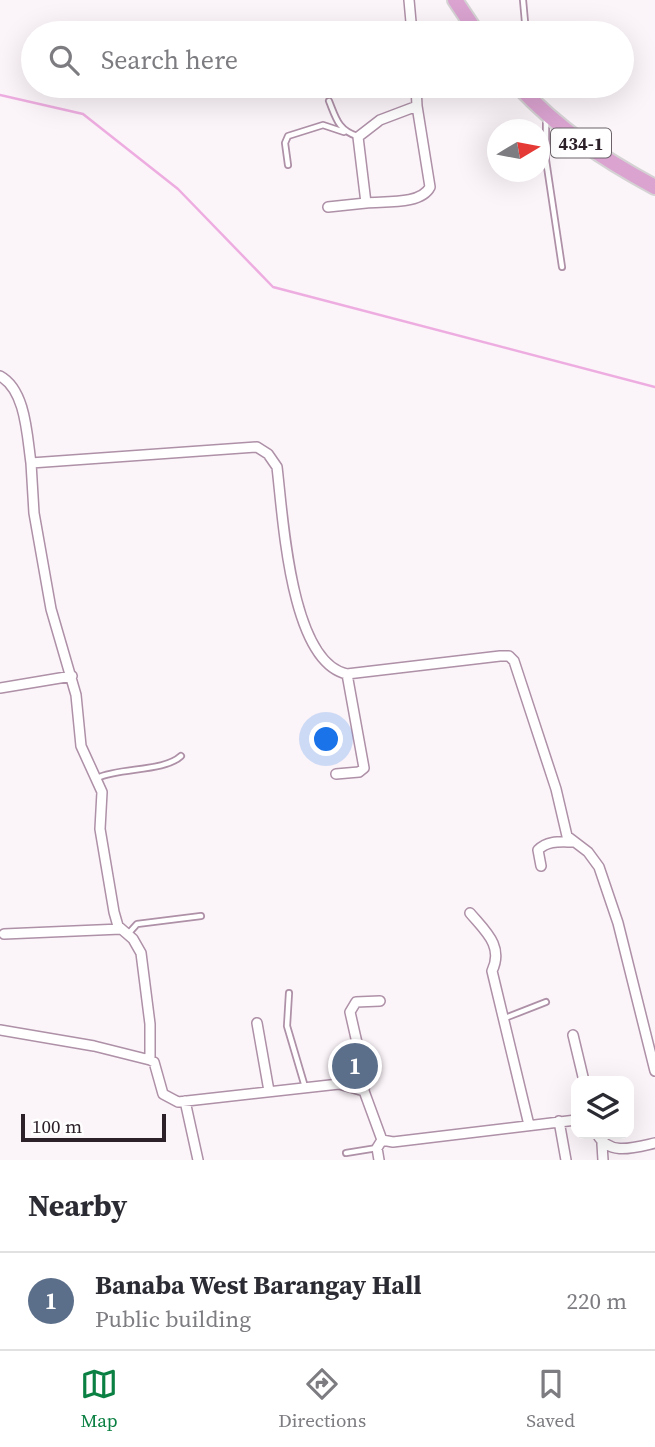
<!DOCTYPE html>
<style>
body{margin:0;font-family:"Source Serif 4",serif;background:#f2f2f3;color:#2b2b33}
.controls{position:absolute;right:21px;bottom:21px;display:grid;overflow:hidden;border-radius:14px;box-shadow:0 7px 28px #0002}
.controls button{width:63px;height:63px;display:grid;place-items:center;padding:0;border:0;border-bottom:2px solid #e1e1e2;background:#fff;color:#2b2b33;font:35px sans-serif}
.compass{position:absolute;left:487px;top:119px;width:63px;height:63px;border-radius:50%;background:#fff;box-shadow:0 7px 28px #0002;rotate:80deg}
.scale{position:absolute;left:21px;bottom:18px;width:145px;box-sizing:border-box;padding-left:7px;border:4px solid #2c2029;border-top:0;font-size:19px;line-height:24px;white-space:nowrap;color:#2c2029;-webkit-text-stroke:5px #fff;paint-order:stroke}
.you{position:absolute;left:327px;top:740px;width:24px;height:24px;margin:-18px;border:5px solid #fff;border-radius:50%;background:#1a73e8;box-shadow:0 0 0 10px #1a73e833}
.badge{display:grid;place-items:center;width:46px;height:46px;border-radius:50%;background:#0b8043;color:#fff;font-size:23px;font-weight:700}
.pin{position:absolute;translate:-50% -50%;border:4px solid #fff;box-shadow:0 2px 7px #0006}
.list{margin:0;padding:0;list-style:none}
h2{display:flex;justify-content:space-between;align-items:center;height:91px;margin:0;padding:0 28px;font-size:30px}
h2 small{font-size:23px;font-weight:400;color:#7c7c81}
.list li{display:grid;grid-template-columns:46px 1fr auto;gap:21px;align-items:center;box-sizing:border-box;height:98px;padding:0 28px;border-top:2px solid #e1e1e2}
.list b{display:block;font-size:26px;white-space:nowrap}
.list p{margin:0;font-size:23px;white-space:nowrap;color:#7c7c81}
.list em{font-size:23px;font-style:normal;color:#7c7c81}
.icon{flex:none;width:38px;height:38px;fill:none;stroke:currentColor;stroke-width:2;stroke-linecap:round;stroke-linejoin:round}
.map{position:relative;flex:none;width:655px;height:1160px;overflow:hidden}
.search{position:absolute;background:#fff;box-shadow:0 7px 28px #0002;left:21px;right:21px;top:21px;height:77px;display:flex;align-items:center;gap:18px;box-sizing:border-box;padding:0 24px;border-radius:38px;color:#7c7c81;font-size:26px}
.sheet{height:189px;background:#fff}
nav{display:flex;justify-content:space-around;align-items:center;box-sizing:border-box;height:98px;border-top:2px solid #e1e1e2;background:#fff;font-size:19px;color:#7c7c81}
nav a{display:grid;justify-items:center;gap:4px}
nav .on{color:#0b8043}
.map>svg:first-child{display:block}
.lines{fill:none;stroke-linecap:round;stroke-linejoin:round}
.stream{stroke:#eeade0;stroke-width:2.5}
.service-casing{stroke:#ae90a7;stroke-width:8}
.minor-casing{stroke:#ae90a7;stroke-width:12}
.primary-casing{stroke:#d5d2d4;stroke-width:18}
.service{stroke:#fff;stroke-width:4.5}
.minor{stroke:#fff;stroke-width:9}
.primary{stroke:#daa3d0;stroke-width:14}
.labels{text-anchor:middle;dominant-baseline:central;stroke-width:5;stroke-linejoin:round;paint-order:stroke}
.shield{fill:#fff;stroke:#6b6369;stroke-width:2}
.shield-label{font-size:18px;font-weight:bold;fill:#2c2029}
</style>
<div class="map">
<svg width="655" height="1160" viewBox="0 0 655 1160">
<rect width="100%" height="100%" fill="#fbf4f9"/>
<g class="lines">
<path class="stream" d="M 0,95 L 83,114 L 178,189 L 273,287 L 655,387"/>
<defs>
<path id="service" d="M 523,0 L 526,33
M 329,101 C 336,118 338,130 357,136
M 546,118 L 546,160 L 562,267
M 288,165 L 285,143 L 288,136 L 323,125 L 344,132
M 97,778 C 120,767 164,772 181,756
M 128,934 L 137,924 L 201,916
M 289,993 L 287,1026 L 305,1087
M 505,1018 L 546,1002
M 346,1153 L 377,1148"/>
<path id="minor" d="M 409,0 L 412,33
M 366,203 C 384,201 421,205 430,187 L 417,106
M 328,207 L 366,203 L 358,137 L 380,120 L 417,106 L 416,86
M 0,376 C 26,390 27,436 31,463 L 257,447 L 268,454 L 277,467 C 283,516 290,662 347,674 L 500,656 L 509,656 L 514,661 L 556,789 L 567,836 L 588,852 L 599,867 L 618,923 L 655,1071
M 31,463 L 34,513 L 51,609 L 76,695 L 81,746 L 102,792 L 100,829 L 114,912 L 118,926 L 133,939 L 141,953 L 150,1024 L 150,1060
M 0,688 L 72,676
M 336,774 L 359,772 L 364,768 L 347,674
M 541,866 L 538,850 C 548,840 561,842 573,842
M 470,913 C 485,931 504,946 492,971 L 529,1125
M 4,934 L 121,929
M 257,1023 L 269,1091
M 0,1030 L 94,1046 L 150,1060 L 154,1062 L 163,1094 L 178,1102 L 339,1084 L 364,1091 L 382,1140 L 393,1142 L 576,1120
M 573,1035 L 584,1081
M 364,1091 L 365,1078 L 350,1012 L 356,1002 L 380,1001
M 185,1101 L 198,1160
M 559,1121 L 566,1160
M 597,1134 C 609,1156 633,1148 655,1143
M 602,1144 L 603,1160
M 379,1160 L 377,1148 L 382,1140"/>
<path id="primary" d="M 455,0 L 477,33
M 518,86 C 560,130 601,158 655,187"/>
</defs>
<use href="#service" class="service-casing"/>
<use href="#minor" class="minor-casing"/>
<use href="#primary" class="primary-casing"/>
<use href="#service" class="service"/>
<use href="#minor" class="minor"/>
<use href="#primary" class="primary"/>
</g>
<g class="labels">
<rect class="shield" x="551" y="128.5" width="60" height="29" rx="5"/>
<g class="shield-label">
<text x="581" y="143">434-1</text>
</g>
</g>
</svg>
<div class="controls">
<button><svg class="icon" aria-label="layers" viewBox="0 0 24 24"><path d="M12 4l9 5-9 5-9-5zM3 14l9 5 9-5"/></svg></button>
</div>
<svg class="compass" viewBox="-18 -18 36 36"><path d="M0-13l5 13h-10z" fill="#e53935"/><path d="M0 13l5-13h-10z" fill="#7c7c81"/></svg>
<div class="scale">100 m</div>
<div class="you"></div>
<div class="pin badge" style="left:355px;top:1066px;background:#5c6f8a">1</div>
<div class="search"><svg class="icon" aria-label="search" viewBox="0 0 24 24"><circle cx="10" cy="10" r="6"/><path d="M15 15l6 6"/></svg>Search here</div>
</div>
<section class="sheet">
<h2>Nearby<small></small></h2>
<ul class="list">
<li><span class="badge" style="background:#5c6f8a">1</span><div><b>Banaba West Barangay Hall</b><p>Public building</p></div><em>220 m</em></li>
</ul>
</section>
<nav>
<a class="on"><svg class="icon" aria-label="map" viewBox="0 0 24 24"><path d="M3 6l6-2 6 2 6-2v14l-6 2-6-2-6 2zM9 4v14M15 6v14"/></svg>Map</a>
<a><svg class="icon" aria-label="directions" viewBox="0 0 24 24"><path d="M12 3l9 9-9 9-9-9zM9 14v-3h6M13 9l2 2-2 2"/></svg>Directions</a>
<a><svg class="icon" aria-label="saved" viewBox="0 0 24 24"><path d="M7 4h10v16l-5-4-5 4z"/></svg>Saved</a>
</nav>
